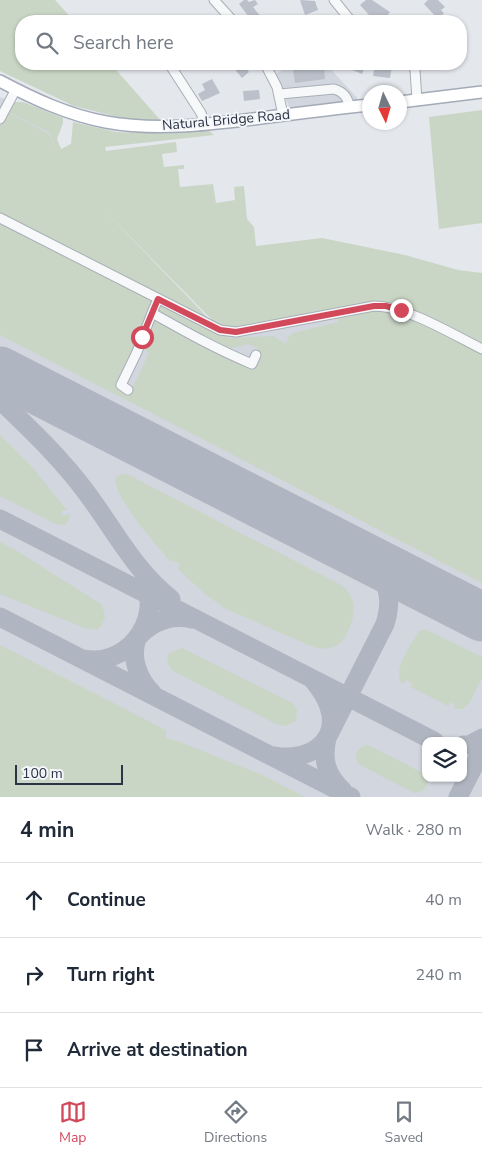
<!DOCTYPE html>
<meta charset="utf-8">
<style>
body{margin:0;font-family:"Nunito Sans",sans-serif;background:#f2f2f3;color:#1f2937}
.controls{position:absolute;right:15px;bottom:15px;display:grid;overflow:hidden;border-radius:10px;box-shadow:0 1px 4px #0004}
.controls button{width:45px;height:45px;display:grid;place-items:center;padding:0;border:0;border-bottom:1px solid #e0e1e3;background:#fff;color:#1f2937;font:25px sans-serif}
.compass{position:absolute;left:362px;top:85px;width:45px;height:45px;border-radius:50%;background:#fff;box-shadow:0 1px 4px #0004;rotate:175deg}
.scale{position:absolute;left:15px;bottom:12px;width:108px;box-sizing:border-box;padding-left:5px;border:2px solid #2b3445;border-top:0;font-size:14px;line-height:18px;white-space:nowrap;color:#2b3445;-webkit-text-stroke:4px #f4f6f9;paint-order:stroke}
.stop{position:absolute;width:15px;height:15px;margin:-11px;border:4px solid #d1495b;border-radius:50%;background:#fff}
.stop.end{background:#d1495b;border-color:#fff;box-shadow:0 1px 5px #0008}
.list{margin:0;padding:0;list-style:none}
h2{display:flex;justify-content:space-between;align-items:center;height:65px;margin:0;padding:0 20px;font-size:21px}
h2 small{font-size:16px;font-weight:400;color:#747a83}
.list li{display:grid;grid-template-columns:32px 1fr auto;gap:15px;align-items:center;box-sizing:border-box;height:75px;padding:0 20px;border-top:1px solid #e0e1e3}
.list b{display:block;font-size:19px;white-space:nowrap}
.list em{font-size:16px;font-style:normal;color:#747a83}
.icon{flex:none;width:28px;height:28px;fill:none;stroke:currentColor;stroke-width:2;stroke-linecap:round;stroke-linejoin:round}
.map{position:relative;flex:none;width:482px;height:797px;overflow:hidden}
.search{position:absolute;background:#fff;box-shadow:0 1px 4px #0004;left:15px;right:15px;top:15px;height:55px;display:flex;align-items:center;gap:12px;box-sizing:border-box;padding:0 18px;border-radius:20px;color:#747a83;font-size:19px}
.sheet{height:290px;background:#fff}
nav{display:flex;justify-content:space-around;align-items:center;box-sizing:border-box;height:70px;border-top:1px solid #e0e1e3;background:#fff;font-size:14px;color:#747a83}
nav a{display:grid;justify-items:center;gap:2px}
nav .on{color:#d1495b}
.map>svg:first-child{display:block}
.built{fill:#d2d6de;fill-rule:evenodd}
.green{fill:#c9d6c5}
.lines{fill:none;stroke-linecap:round;stroke-linejoin:round}
.taxiway{stroke:#b0b6c1;stroke-width:19}
.runway{stroke:#b0b6c1;stroke-width:49}
.building{fill:#bbc0ca}
.minor-casing{stroke:#a9aeb7;stroke-width:11}
.major-casing{stroke:#a3abb8;stroke-width:14}
.minor{stroke:#f7f8fa;stroke-width:9}
.major{stroke:#fff;stroke-width:11}
.route{stroke:#d1495b;stroke-width:6}
.labels{text-anchor:middle;dominant-baseline:central;stroke-width:4;stroke-linejoin:round;paint-order:stroke}
.street-label{font-size:14px;fill:#2b3445;stroke:#f4f6f9}
</style>
<div class="map">
<svg width="482" height="797" viewBox="0 0 482 797">
<rect width="100%" height="100%" fill="#e4e7ec"/>
<path class="built" d="M 292,64 L 326,64 L 360,101 L 293,109 L 289,107 L 276,74 Z
M 0,97 L 22,106 L 49,132 L 62,167 L 215,325 L 233,328 L 364,302 L 401,304 L 482,342 L 482,797 L 0,797 ZM 426,741 L 463,741 L 463,778 L 426,778 Z"/>
<path class="green" d="M 0,0 L 55,0 L 74,21 L 21,21 L 21,64 L 111,64 L 162,122 L 118,117 L 74,106 L 0,71 Z
M 15,102 L 23,102 L 63,118 L 63,123 L 57,139 L 61,149 L 71,144 L 73,122 L 116,132 L 143,133 L 208,130 L 214,135 L 105,147 L 106,151 L 176,142 L 177,152 L 162,154 L 164,167 L 184,165 L 184,169 L 178,169 L 180,187 L 213,184 L 216,203 L 235,200 L 234,187 L 244,186 L 247,219 L 254,227 L 256,246 L 322,238 L 405,255 L 458,270 L 482,273 L 482,345 L 395,305 L 378,302 L 233,328 L 215,323 L 97,203 L 210,320 L 0,214 L 0,122 L 6,111 L 49,134 L 56,151 L 49,132 L 7,111 L 10,103 Z
M 482,110 L 482,223 L 439,229 L 429,117 Z
M 0,223 L 150,300 L 153,305 L 116,386 L 129,395 L 149,353 L 141,346 L 153,317 L 253,368 L 260,354 L 257,348 L 249,344 L 228,349 L 171,320 L 158,311 L 160,305 L 185,319 L 230,338 L 273,336 L 286,344 L 289,336 L 293,333 L 334,323 L 338,322 L 337,318 L 374,311 L 385,311 L 401,315 L 482,354 L 482,583 L 0,335 Z
M 0,435 L 32,467 L 67,510 L 62,511 L 62,516 L 70,514 L 69,520 L 64,525 L 56,524 L 0,496 Z
M 122,474 L 129,475 L 341,585 C 357,597 356,615 348,631 C 346,636 343,641 339,644 C 332,649 324,649 316,648 L 226,609 L 205,594 L 178,569 L 180,564 L 172,560 L 171,562 C 158,547 111,495 116,477 Z
M 0,542 L 17,551 L 101,604 C 107,616 106,621 97,630 L 85,628 L 0,594 Z
M 425,629 L 482,657 L 482,678 L 470,702 L 463,709 L 454,709 L 455,705 L 450,702 L 448,706 L 411,687 L 412,683 L 406,680 L 404,684 L 400,681 C 395,665 411,646 418,632 Z
M 0,645 L 166,730 L 166,738 L 180,742 L 262,775 L 305,797 L 0,797 Z
M 182,648 L 293,703 L 297,710 L 296,721 L 286,726 L 276,724 L 173,671 C 167,665 166,661 169,653 Z
M 368,745 L 423,773 L 428,779 C 428,788 423,792 414,793 L 360,765 C 352,756 356,747 368,745 Z"/>
<g class="lines">
<path class="taxiway" d="M 0,400 C 30,429 61,458 86,492 C 114,529 134,570 171,599
M 0,519 L 434,741
M 0,617 L 351,797
M 84,659 C 125,667 160,624 146,585
M 153,694 C 138,679 130,658 137,638 C 152,622 170,614 192,619
M 463,745 L 469,745 L 482,738
M 275,756 C 306,762 341,743 329,707 C 326,696 320,689 313,680
M 343,791 C 326,774 322,761 327,738 L 385,624 C 395,592 385,576 360,555
M 458,797 L 482,750"/>
<path class="runway" d="M 0,371 L 482,617"/>
</g>
<path class="building" d="M 244,0 L 247,0 L 249,2 L 255,0 L 258,4 L 253,7 L 264,21 L 252,21 L 239,4 Z
M 300,0 L 315,1 L 318,10 L 305,15 Z
M 366,0 L 372,0 L 390,12 L 383,21 L 378,21 L 370,16 L 360,5 Z
M 428,0 L 438,0 L 445,7 L 441,10 L 444,13 L 438,19 L 424,4 Z
M 235,64 L 242,64 L 249,72 L 242,78 L 232,66 Z
M 338,64 L 366,64 L 362,74 Z
M 375,64 L 392,66 L 390,78 L 373,76 Z
M 324,66 L 325,79 L 295,83 L 293,69 Z
M 212,79 L 220,93 L 202,101 L 198,94 L 205,90 L 202,84 Z
M 259,90 L 260,99 L 244,101 L 243,91 Z"/>
<g class="lines">
<defs>
<path id="minor" d="M 214,0 L 233,21
M 334,0 L 351,21
M 265,64 L 277,87 L 283,115
M 412,64 L 415,70 L 417,100
M 170,65 L 201,113 L 205,124
M 280,94 L 334,89 C 344,92 347,97 350,107
M 0,119 L 16,89
M 0,218 L 220,330 L 236,332 L 374,306 C 406,306 452,334 482,349
M 158,299 L 152,313 C 186,332 216,349 252,364 L 256,355
M 128,390 L 121,385 L 137,352 L 152,313"/>
<path id="major" d="M 0,81 C 34,99 68,115 106,122 C 155,131 204,125 253,119 C 292,114 331,109 370,105
M 400,102 L 482,92"/>
</defs>
<use href="#minor" class="minor-casing"/>
<use href="#major" class="major-casing"/>
<use href="#minor" class="minor"/>
<use href="#major" class="major"/>
</g>
<g class="lines">
<path class="route" d="M 142,337 L 158,299 L 220,330 L 236,332 L 374,306 L 386,306 L 401,310"/>
</g>
<g class="labels">
<g class="street-label">
<text transform="translate(226 120) rotate(-5)">Natural Bridge Road</text>
</g>
</g>
</svg>
<div class="controls">
<button><svg class="icon" aria-label="layers" viewBox="0 0 24 24"><path d="M12 4l9 5-9 5-9-5zM3 14l9 5 9-5"/></svg></button>
</div>
<svg class="compass" viewBox="-18 -18 36 36"><path d="M0-13l5 13h-10z" fill="#e53935"/><path d="M0 13l5-13h-10z" fill="#747a83"/></svg>
<div class="scale">100 m</div>
<div class="stop" style="left:142px;top:337px"></div>
<div class="stop end" style="left:401px;top:310px"></div>
<div class="search"><svg class="icon" aria-label="search" viewBox="0 0 24 24"><circle cx="10" cy="10" r="6"/><path d="M15 15l6 6"/></svg>Search here</div>
</div>
<section class="sheet">
<h2>4 min<small>Walk · 280 m</small></h2>
<ul class="list">
<li><svg class="icon" aria-label="ahead" viewBox="0 0 24 24"><path d="M12 20V5M6 11l6-6 6 6"/></svg><div><b>Continue</b></div><em>40 m</em></li>
<li><svg class="icon" aria-label="right" viewBox="0 0 24 24"><path d="M7 20v-9h11M14 6l5 5-5 5"/></svg><div><b>Turn right</b></div><em>240 m</em></li>
<li><svg class="icon" aria-label="arrive" viewBox="0 0 24 24"><path d="M6 21V4h12l-3 4 3 4H6"/></svg><div><b>Arrive at destination</b></div></li>
</ul>
</section>
<nav>
<a class="on"><svg class="icon" aria-label="map" viewBox="0 0 24 24"><path d="M3 6l6-2 6 2 6-2v14l-6 2-6-2-6 2zM9 4v14M15 6v14"/></svg>Map</a>
<a><svg class="icon" aria-label="directions" viewBox="0 0 24 24"><path d="M12 3l9 9-9 9-9-9zM9 14v-3h6M13 9l2 2-2 2"/></svg>Directions</a>
<a><svg class="icon" aria-label="saved" viewBox="0 0 24 24"><path d="M7 4h10v16l-5-4-5 4z"/></svg>Saved</a>
</nav>
